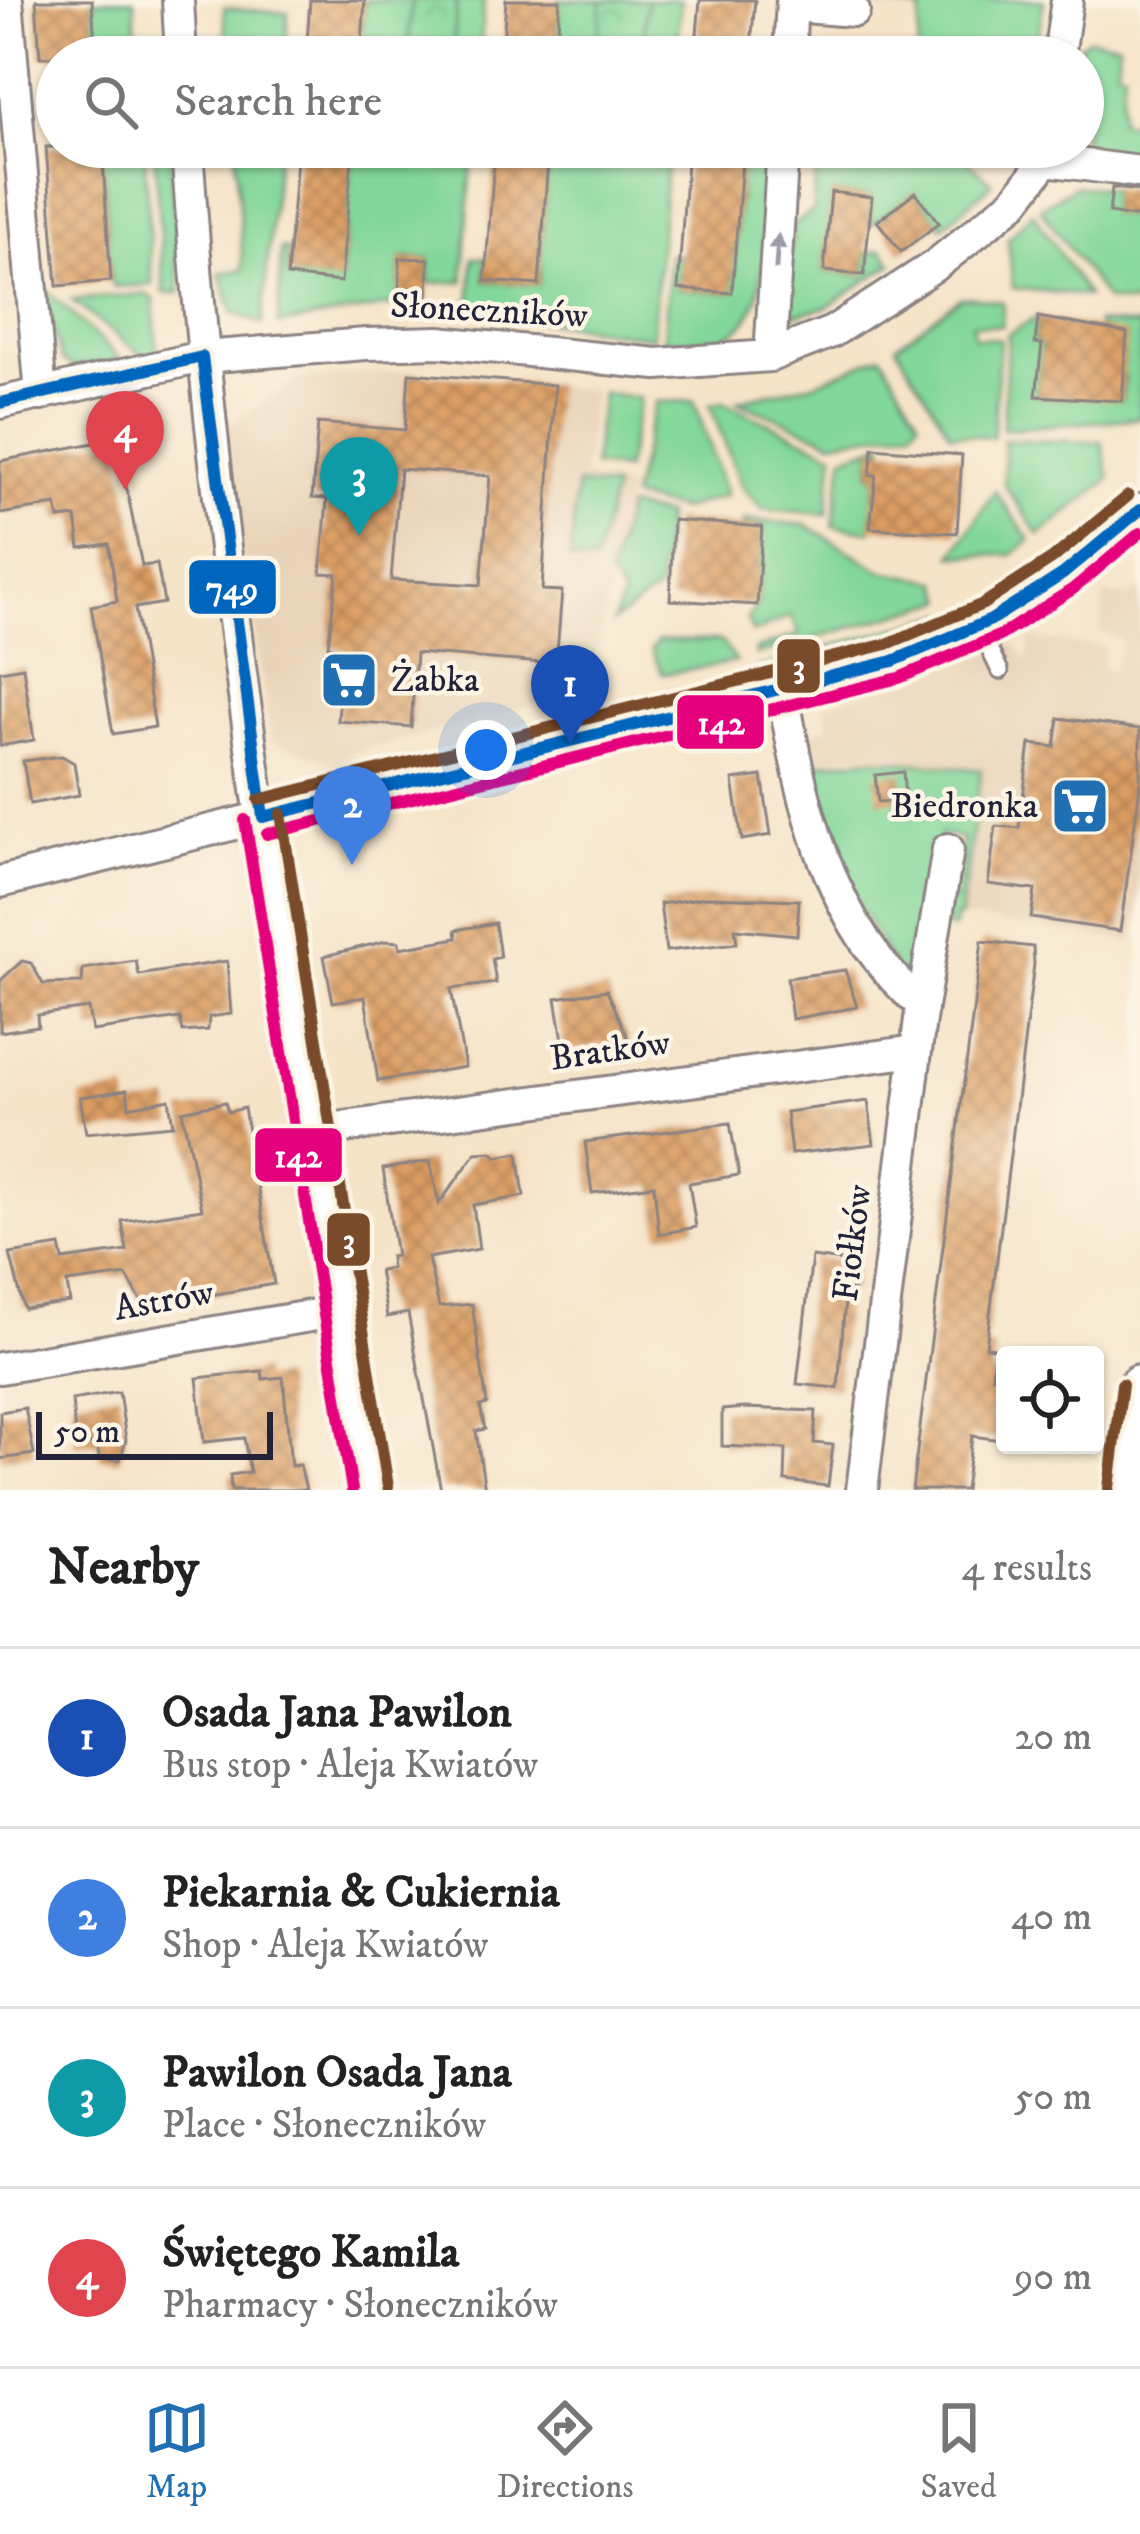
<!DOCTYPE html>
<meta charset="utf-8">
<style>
body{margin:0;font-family:"IM FELL DW Pica",serif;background:#f2f2f2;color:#222}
.controls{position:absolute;right:36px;bottom:36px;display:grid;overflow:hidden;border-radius:12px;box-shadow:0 3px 9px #0004}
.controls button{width:108px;height:108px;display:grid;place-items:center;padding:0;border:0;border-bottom:3px solid #e0e0e0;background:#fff;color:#222;font:60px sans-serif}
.scale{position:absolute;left:36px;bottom:30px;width:237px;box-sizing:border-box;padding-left:12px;border:6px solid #22223b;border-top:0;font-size:33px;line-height:42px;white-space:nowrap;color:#22223b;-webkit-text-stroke:9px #fcf5e5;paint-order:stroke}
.you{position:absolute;left:486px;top:750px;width:42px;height:42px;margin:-30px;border:9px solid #fff;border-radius:50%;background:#1a73e8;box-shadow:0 0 0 18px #1a73e833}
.badge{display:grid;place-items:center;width:78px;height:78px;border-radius:50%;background:#1f6fb2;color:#fff;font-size:39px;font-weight:700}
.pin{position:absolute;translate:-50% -99px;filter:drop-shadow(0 3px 6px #0008)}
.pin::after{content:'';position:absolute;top:63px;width:42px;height:36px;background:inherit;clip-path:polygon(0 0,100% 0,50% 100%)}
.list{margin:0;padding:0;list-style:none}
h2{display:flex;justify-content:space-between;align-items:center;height:156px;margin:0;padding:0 48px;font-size:51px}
h2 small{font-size:39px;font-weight:400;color:#767676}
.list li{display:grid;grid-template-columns:78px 1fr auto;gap:36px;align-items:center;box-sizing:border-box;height:180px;padding:0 48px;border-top:3px solid #e0e0e0}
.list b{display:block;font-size:45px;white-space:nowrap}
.list p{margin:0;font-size:39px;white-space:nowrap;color:#767676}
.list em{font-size:39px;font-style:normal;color:#767676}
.icon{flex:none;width:66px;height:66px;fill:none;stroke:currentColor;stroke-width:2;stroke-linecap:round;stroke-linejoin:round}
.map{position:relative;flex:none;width:1140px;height:1490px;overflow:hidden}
.search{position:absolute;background:#fff;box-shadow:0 3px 9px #0004;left:36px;right:36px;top:36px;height:132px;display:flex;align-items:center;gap:30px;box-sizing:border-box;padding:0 42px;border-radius:66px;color:#767676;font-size:45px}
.sheet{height:876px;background:#fff}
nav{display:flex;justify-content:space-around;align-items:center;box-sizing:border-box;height:168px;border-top:3px solid #e0e0e0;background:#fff;font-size:33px;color:#767676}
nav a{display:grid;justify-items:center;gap:6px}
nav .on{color:#1f6fb2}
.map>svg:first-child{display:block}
.built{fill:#e9d3b8}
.grass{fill:#82d79a;stroke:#527c6a;stroke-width:3}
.park{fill:url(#park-crowns);stroke:#527c6a;stroke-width:3}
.building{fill:url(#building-cross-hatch);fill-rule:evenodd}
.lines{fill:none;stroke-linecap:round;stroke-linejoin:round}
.lane-casing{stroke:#8c8382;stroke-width:21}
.street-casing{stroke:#8c8382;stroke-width:36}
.secondary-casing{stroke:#8c8382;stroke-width:48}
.lane{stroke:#fff;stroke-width:15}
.street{stroke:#fff;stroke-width:30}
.secondary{stroke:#fff;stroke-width:42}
.bus-1-casing{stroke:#fcf5e5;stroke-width:21}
.bus-2-casing{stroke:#fcf5e5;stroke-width:21}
.bus-3-casing{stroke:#fcf5e5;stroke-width:21}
.bus-1{stroke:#0065bd;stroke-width:12}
.bus-2{stroke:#e5007d;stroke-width:12}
.bus-3{stroke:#7a4b2a;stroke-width:12}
.oneway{fill:#9c9ca7}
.labels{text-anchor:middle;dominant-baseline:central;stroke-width:9;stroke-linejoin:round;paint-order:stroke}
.street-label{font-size:36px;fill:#22223b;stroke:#fcf5e5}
.poi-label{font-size:36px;fill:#22223b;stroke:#fcf5e5;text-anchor:start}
.line-badge{stroke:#fcf5e5;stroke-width:4.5}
.badge-label{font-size:33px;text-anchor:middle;font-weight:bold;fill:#fff}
</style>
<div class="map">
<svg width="1140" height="1490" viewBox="0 0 1140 1490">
<defs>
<pattern id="park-crowns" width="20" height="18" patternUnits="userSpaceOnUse" patternTransform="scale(3)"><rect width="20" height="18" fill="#82d79a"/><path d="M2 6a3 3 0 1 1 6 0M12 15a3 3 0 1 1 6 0" fill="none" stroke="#70b886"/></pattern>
<pattern id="building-cross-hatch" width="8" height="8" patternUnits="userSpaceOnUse" patternTransform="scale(3)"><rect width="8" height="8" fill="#dc9d62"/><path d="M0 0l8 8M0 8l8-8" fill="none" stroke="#b28052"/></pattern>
</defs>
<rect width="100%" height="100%" fill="#fcf5e5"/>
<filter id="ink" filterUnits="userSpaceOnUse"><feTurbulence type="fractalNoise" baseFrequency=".00833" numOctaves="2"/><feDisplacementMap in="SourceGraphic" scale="24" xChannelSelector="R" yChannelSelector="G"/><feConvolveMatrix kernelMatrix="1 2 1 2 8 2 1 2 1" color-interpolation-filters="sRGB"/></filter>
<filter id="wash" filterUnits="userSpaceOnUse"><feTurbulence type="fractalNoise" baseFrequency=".004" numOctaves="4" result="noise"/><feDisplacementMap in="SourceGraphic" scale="48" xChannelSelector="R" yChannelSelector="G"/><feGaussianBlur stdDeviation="2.7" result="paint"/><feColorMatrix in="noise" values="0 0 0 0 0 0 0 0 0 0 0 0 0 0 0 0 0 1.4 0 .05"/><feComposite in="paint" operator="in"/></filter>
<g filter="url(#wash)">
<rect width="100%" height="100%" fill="#f6e4c9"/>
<path class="built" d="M 408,371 L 594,390 L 583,476 L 629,489 L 589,690 L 326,760 L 271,741 L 225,429 L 302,378 Z
M 1140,590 L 1140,887 L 1134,942 L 960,917 L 981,770 L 869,754 L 818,758 L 811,731 L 828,727 L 825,705 L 1015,644 L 1027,661 L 1030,638 L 1104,647 L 1102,670 L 1113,669 L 1123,641 L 1100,631 L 1104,594 L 1128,597 Z"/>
<path class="grass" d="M 92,0 L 134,0 L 138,57 L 96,57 Z
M 365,0 L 412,0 L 407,57 L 361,57 Z
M 457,0 L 484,0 L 480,57 L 452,57 Z
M 560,0 L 602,0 L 597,57 L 556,57 Z
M 647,0 L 681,0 L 676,57 L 642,57 Z
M 838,0 L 1044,0 L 1034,57 L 917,57 L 921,10 Z
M 224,8 L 288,13 L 285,57 L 235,57 L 227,49 Z
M 1088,38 L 1119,43 L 1117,69 L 1124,70 L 1120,121 L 1140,123 L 1140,164 L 1069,153 L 1069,147 L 1083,147 L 1083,57 L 1078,57 L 1080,45 Z
M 102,147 L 144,147 L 152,285 L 113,287 L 111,281 Z
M 154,147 L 170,147 L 180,293 L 164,293 Z
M 235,147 L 278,147 L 262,324 L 233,313 L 220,273 L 243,270 Z
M 353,147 L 473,147 L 463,282 L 429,283 L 429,259 L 401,258 L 399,304 L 278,325 L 281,249 L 289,251 L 287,276 L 341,281 Z
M 549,147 L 668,147 L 652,337 L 470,310 L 473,258 L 486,258 L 485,281 L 539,285 Z
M 743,147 L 772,147 C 769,182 767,217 764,252 C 758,325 744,347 664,339 L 670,254 L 680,256 L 678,289 L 732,293 Z
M 818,147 L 951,147 L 993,183 L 942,227 L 915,193 L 869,226 L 871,197 L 832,193 L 824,271 L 864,275 L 867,253 L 883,250 L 892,264 L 827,307 L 794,315 L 786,286 L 793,226 L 813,211 Z
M 1075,186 L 1112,189 L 1110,213 L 1140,218 L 1140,305 L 1107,301 L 1040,208 Z
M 1033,212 L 1087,296 L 1013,288 L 1008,239 Z
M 41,285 L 122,361 L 72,367 L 62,360 Z
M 145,294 L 154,299 L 157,357 L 147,359 L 71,300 Z
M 971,297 L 1003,302 L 1002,326 L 972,324 L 974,337 L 1000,339 L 993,437 L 950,433 L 896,346 L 960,298 Z
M 1038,317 L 1035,342 L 1042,343 L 1036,396 L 1060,398 L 1061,387 L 1122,400 L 1125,376 L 1097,323 L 1140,326 L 1140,418 L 1003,429 L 1008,334 Z
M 882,355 L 919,419 L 913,428 L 832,441 L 737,401 L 815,383 Z
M 602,393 L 640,398 L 625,470 L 593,466 Z
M 694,401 L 726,495 L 681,510 L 631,498 L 656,402 Z
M 723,402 L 834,453 L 827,514 L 763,509 L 742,487 L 710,405 Z
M 1004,440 L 1102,442 L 1110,479 L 1039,535 L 1004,484 Z
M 883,443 L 884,450 L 873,449 L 870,474 L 876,475 L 871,531 L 833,526 L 844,456 Z
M 577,485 L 614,488 L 594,563 L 570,560 Z
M 995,491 L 1030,540 L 1012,555 L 953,555 Z
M 627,507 L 666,516 L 658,590 L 613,622 L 623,597 L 609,575 Z
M 744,520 L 806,525 L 884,572 L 939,581 L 946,600 L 756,655 L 755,650 L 800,634 L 791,616 L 753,633 L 747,619 L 757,605 L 762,527 L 744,525 Z
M 948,613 L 946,623 L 895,643 L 769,675 L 760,677 L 757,668 Z
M 658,641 L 721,641 L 736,662 L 663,674 L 651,650 Z
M 872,758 L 981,770 L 960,917 L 955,917 L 954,928 L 944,927 L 949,900 L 956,899 L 962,838 L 940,835 L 920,984 L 902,981 L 827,850 L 805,764 Z"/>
<path class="park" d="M 412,0 L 457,0 L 452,57 L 407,57 Z
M 602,0 L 647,0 L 642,57 L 597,57 Z"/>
<g id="blocks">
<path class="building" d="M 36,0 L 92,0 L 96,57 L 40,57 Z
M 310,0 L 365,0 L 361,57 L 306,57 Z
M 506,0 L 560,0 L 556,57 L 502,57 Z
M 700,0 L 755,0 L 750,57 L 695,57 Z
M 46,147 L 102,147 L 111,281 L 57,286 Z
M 298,147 L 353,147 L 341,282 L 287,276 Z
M 495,147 L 549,147 L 539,285 L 485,281 Z
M 688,147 L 743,147 L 732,293 L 678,289 Z
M 1112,188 L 1140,191 L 1140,218 L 1109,213 Z
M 831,192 L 872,197 L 864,275 L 824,271 Z
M 915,192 L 939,223 L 901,252 L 877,221 Z
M 400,258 L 429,259 L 428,302 L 399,301 Z
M 1038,317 L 1127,333 L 1122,401 L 1036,396 L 1042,344 L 1035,343 Z
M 409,373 L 555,385 L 542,590 L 562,591 L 556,664 L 416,653 L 411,727 L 338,721 L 343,648 L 328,646 L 337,574 L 321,573 L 327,499 L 312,498 L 318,423 L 405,430 ZM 400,469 L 490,476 L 481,585 L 391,580 Z
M 125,437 L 122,465 L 142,566 L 157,564 L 164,603 L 135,608 L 155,727 L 113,734 L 91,606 L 117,601 L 109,544 L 80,548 L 76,517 L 59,519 L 56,505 L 0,514 L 0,461 Z
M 873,448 L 962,455 L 957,533 L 870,528 L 876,475 L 870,475 Z
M 673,520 L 762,527 L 757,605 L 670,600 Z
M 23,667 L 34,740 L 0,746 L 0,671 Z
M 1059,718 L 1140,729 L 1140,786 L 1120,931 L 1031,918 L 1035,890 L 988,884 L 996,826 L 1019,828 L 1030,744 L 1055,747 Z
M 62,756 L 74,763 L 79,795 L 30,804 L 23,761 Z
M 903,772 L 905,800 L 878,802 L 875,775 Z
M 762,776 L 771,835 L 742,840 L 733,780 Z
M 707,897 L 799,900 L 797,935 L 735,929 L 737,943 L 666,951 L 660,904 Z
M 495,923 L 500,957 L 492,959 L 496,983 L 451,989 L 465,1067 L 378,1081 L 365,997 L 333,1002 L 324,956 L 386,941 L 399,942 L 400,948 L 457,938 L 456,930 Z
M 982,941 L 1033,947 L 1034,964 L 986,1347 L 995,1348 L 992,1376 L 1000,1377 L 997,1393 L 1005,1395 L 1001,1440 L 972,1436 L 965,1490 L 912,1490 Z
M 22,961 L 31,963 L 43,984 L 82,983 L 83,969 L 136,961 L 139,975 L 227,961 L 231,1014 L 209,1017 L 208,1030 L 183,1032 L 180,1018 L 92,1031 L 88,1008 L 37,1015 L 38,1026 L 0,1032 L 0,981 Z
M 845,970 L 857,1007 L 792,1019 L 787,978 Z
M 607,990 L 629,1040 L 565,1052 L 556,998 Z
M 127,1090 L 129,1107 L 169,1099 L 173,1125 L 86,1133 L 80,1097 Z
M 868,1101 L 874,1144 L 791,1154 L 786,1112 Z
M 225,1102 L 228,1112 L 244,1108 L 274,1284 L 154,1305 L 142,1302 L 126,1275 L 67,1283 L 70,1302 L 24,1309 L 10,1254 L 60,1246 L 63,1260 L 127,1251 L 122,1221 L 202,1209 L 182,1111 Z
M 730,1123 L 739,1175 L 689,1183 L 696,1227 L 659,1234 L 654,1185 L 592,1193 L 585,1142 Z
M 492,1152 L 497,1157 L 518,1153 L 524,1196 L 473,1205 L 479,1249 L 428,1258 L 439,1307 L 472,1304 L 487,1404 L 480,1406 L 485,1429 L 476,1431 L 485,1490 L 441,1490 L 408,1313 L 387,1317 L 379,1270 L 391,1268 L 390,1257 L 396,1256 L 383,1169 L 430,1161 L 439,1204 L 476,1153 Z
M 812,1257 L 857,1263 L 853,1290 L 846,1289 L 838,1388 L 797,1384 Z
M 262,1371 L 263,1379 L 283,1377 L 291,1466 L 300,1465 L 306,1490 L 231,1490 L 230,1475 L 250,1472 L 244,1438 L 204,1442 L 197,1378 Z
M 119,1392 L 126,1440 L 120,1460 L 99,1458 L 97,1443 L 76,1446 L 72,1400 Z
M 25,1408 L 34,1454 L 0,1459 L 0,1412 Z
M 745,1408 L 816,1411 L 814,1443 L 833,1445 L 828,1486 L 785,1481 L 786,1449 L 722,1446 L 722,1410 Z"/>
</g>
</g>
<g filter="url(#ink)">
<use href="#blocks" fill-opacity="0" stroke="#8c8382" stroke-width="3"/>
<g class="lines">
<defs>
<path id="lane" d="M 978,626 L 1000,671"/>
<path id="street" d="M 7,0 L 41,395
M 178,0 L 181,57
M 792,6 L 854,11
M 789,57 L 792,0
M 1059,57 L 1067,0
M 187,147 C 216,597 296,1045 370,1490
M 1046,160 L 1140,172
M 770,356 L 783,147
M 0,403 L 202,357 L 366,344 L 439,342 L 657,364 L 770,356 L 832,332 L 937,264 L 1014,202 L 1046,160 L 1047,147
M 783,690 C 800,801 831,930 922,1005
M 0,882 L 893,661 L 991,620 L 1063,574 L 1140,510
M 314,1131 L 916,1051
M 0,1368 L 340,1311
M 862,1490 L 920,1019 L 948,849"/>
<path id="secondary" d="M 1127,1490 L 1140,1386"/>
</defs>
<use href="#lane" class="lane-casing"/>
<use href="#street" class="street-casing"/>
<use href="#secondary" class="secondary-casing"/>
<use href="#lane" class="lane"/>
<use href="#street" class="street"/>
<use href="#secondary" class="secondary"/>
<defs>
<path id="bus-1" d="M 202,357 L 263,817
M 0,403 L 202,357
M 263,817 L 893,661 L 991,620 L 1063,574 L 1140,510"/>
<path id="bus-2" d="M 245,820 L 352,1490
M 267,834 L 899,678 L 1001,635 L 1073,589 L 1140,533"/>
<path id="bus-3" d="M 259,800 L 887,644 L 983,604 L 1052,559 L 1128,496
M 281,814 L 388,1487
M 1109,1488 L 1122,1384"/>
</defs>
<use href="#bus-1" class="bus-1-casing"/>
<use href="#bus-2" class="bus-2-casing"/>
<use href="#bus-3" class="bus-3-casing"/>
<use href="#bus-1" class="bus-1"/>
<use href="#bus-2" class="bus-2"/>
<use href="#bus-3" class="bus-3"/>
</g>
<defs><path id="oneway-solid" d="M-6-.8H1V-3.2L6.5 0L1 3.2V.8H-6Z" transform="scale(3)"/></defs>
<use class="oneway" href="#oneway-solid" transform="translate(777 252) rotate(-86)"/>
</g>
<defs>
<symbol id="supermarket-square" viewBox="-11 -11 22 22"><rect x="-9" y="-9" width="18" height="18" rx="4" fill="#1f6fb2" stroke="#fcf5e5"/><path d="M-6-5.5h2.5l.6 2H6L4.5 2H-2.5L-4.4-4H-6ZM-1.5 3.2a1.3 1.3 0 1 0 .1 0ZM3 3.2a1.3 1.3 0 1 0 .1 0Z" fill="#fff"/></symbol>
</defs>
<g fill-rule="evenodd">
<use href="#supermarket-square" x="316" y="647" width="66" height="66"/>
<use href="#supermarket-square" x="1047" y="773" width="66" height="66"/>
</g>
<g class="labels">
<g class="street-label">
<text transform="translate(489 311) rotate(3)">Słoneczników</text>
<text transform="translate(610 1051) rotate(-8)">Bratków</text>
<text transform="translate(853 1243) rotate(-83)">Fiołków</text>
<text transform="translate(164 1301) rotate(-10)">Astrów</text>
</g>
<g class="poi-label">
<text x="391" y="680">Żabka</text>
<text x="1038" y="806" text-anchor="end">Biedronka</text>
</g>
</g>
<g class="line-badge">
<rect x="187" y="558" width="91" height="58" rx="12" fill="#0065bd"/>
<rect x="775" y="637" width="47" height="58" rx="12" fill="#7a4b2a"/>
<rect x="675" y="693" width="91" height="58" rx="12" fill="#e5007d"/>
<rect x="253" y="1126" width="91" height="58" rx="12" fill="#e5007d"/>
<rect x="325" y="1211" width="47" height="57" rx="12" fill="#7a4b2a"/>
</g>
<g class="badge-label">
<text x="232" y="599">749</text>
<text x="799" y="677">3</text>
<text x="721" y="734">142</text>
<text x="298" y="1167">142</text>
<text x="349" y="1251">3</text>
</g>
</svg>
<div class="controls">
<button><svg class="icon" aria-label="locate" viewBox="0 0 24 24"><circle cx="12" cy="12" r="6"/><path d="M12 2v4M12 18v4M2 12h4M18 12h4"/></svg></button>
</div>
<div class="scale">50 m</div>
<div class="you"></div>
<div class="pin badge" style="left:570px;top:744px;background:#1a4fb4">1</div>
<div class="pin badge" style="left:352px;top:865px;background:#3f7fe0">2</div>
<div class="pin badge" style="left:359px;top:536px;background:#0f9aa8">3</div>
<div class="pin badge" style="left:125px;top:490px;background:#e0444e">4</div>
<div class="search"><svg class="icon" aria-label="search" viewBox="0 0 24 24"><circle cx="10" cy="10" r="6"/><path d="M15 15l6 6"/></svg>Search here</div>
</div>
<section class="sheet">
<h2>Nearby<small>4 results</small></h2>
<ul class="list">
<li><span class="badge" style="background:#1a4fb4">1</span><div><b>Osada Jana Pawilon</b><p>Bus stop · Aleja Kwiatów</p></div><em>20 m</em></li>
<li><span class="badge" style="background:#3f7fe0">2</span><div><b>Piekarnia &amp; Cukiernia</b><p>Shop · Aleja Kwiatów</p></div><em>40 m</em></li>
<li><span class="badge" style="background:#0f9aa8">3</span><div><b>Pawilon Osada Jana</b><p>Place · Słoneczników</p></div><em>50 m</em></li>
<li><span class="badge" style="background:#e0444e">4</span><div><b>Świętego Kamila</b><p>Pharmacy · Słoneczników</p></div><em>90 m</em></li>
</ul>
</section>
<nav>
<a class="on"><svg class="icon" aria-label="map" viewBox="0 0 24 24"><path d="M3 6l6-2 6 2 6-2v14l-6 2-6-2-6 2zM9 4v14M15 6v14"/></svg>Map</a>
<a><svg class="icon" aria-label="directions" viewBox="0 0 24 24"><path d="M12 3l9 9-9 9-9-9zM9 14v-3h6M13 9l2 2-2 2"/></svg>Directions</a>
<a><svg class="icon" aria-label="saved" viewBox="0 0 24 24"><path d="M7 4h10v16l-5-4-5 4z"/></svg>Saved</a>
</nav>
